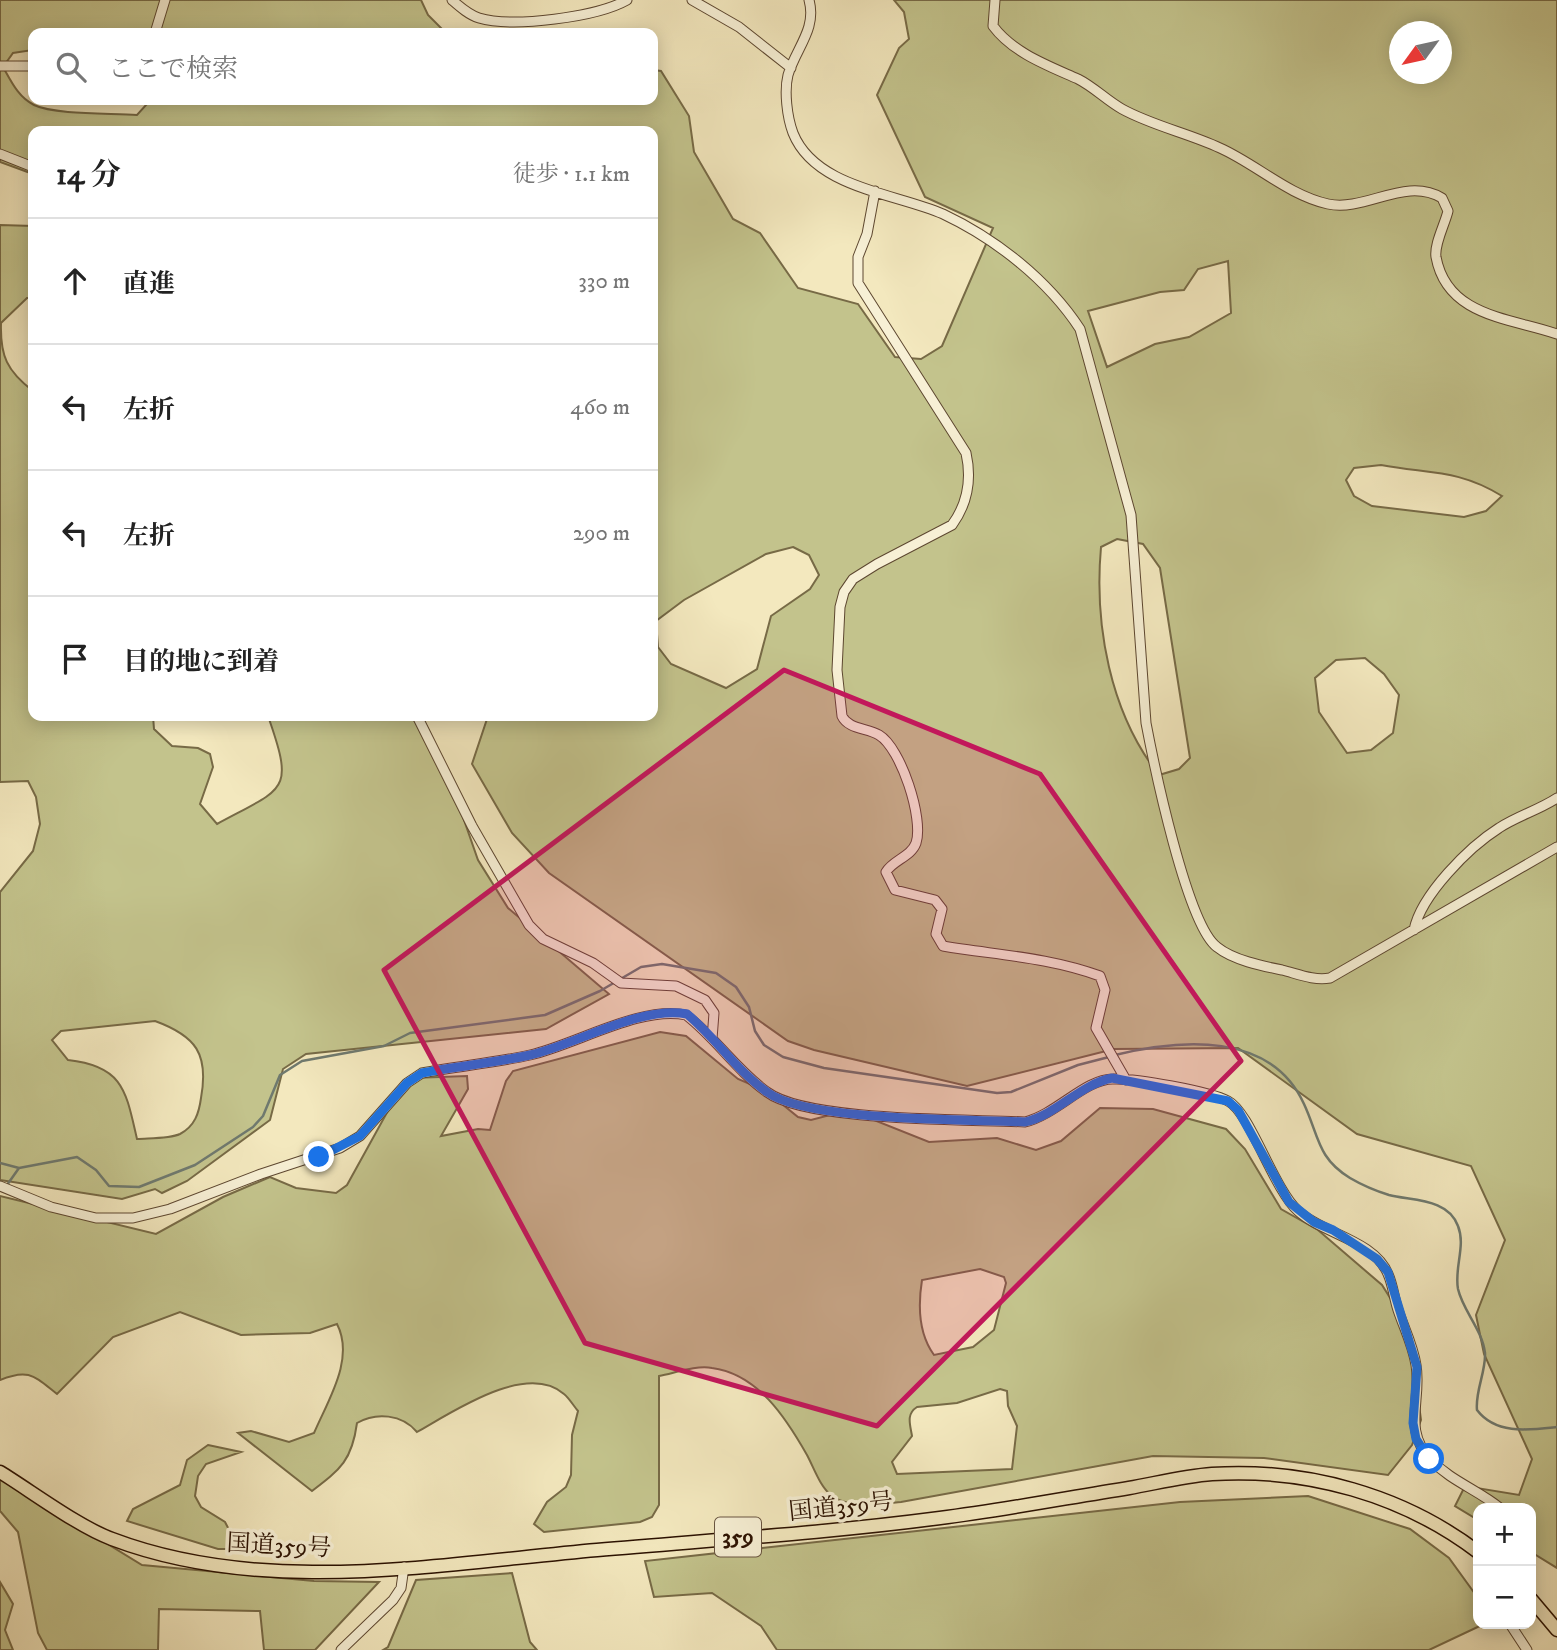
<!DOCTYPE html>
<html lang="ja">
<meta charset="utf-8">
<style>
body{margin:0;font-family:"IM FELL DW Pica","Noto Serif JP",serif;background:#f2f2f2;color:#222}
.controls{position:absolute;right:21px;bottom:21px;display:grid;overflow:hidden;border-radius:14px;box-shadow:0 4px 18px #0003}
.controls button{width:63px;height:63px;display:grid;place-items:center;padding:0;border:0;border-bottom:2px solid #e0e0e0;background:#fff;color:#222;font:35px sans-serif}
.compass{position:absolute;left:1389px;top:21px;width:63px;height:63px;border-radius:50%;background:#fff;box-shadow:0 4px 18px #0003;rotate:237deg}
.stop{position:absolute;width:21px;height:21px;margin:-16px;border:5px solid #1a73e8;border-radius:50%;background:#fff}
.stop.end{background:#1a73e8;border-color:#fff;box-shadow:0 2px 7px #0008}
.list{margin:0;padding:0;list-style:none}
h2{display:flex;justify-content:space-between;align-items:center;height:91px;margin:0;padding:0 28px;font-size:30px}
h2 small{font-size:23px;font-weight:400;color:#767676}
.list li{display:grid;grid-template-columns:46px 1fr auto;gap:21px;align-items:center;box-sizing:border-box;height:126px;padding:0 28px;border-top:2px solid #e0e0e0}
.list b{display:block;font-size:26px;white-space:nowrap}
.list em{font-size:23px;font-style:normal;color:#767676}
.icon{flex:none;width:38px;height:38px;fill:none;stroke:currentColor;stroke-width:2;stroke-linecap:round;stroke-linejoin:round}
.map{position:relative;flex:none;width:1557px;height:1650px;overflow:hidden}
.search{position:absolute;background:#fff;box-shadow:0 4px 18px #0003;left:28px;top:28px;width:630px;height:77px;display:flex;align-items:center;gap:18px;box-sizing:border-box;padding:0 24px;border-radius:14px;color:#767676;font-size:26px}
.panel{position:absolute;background:#fff;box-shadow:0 4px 18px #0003;left:28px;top:126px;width:630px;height:595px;border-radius:14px}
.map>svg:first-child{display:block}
.green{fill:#c3c38c;stroke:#776a46;stroke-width:2;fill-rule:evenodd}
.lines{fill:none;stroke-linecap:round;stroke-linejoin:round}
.stream{stroke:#6f796e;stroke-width:2.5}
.minor-casing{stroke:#5d4730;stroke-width:11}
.highway-casing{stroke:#2b1100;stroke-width:15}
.minor{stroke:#f7f0d5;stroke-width:9}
.highway{stroke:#f3e8be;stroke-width:12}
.route{stroke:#1a73e8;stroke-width:9}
.marked{fill:#c2185b;fill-opacity:0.2;stroke:#c2185b;stroke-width:5;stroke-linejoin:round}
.labels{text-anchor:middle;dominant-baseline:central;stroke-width:7;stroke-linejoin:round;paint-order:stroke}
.shield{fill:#f7f0d5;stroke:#685440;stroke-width:2}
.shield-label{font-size:23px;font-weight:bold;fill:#2b1100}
.street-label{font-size:24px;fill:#2b1100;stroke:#f7f0d5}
</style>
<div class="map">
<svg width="1557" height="1650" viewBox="0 0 1557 1650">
<rect width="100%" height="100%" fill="#f3e8be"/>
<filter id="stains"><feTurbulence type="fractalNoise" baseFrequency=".00286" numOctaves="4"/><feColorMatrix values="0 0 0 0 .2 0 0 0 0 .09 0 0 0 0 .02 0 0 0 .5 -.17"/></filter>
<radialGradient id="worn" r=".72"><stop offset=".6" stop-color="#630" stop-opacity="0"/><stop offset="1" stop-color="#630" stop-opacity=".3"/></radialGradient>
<path class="green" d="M 0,0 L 421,0 L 428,15 L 446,33 L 33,33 L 33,50 L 13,53 L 3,67 C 11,81 18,97 34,105 C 55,115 112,113 137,115 L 147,104 L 144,100 L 653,100 L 653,70 L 661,71 L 689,116 L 694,152 L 733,219 L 760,233 L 798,288 L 858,304 L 895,357 L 921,359 L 942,346 L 993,228 L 925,197 L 877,95 L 899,48 L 909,39 L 904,12 L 894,0 L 1557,0 L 1557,1568 L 1531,1552 L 1531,1508 L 1478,1508 L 1478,1520 L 1455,1506 L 1465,1486 L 1519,1495 L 1532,1459 L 1484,1354 L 1476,1315 L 1505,1240 L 1471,1166 L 1357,1134 L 1238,1048 L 1114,1049 L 967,1086 L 814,1050 L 788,1041 L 549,873 L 512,833 L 472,764 L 488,716 L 653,716 L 653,131 L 33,131 L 33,174 L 0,162 ZM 1400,32 L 1442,32 L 1442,74 L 1400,74 ZM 1228,261 L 1231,313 L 1189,337 L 1155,344 L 1107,367 L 1088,311 L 1160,292 L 1184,290 L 1198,269 ZM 1381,465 C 1429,474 1458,469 1502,496 L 1486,511 L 1464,517 L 1372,506 L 1354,496 L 1346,480 L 1354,468 ZM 1117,539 L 1143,544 L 1160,568 L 1190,758 L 1179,769 L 1159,775 C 1110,713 1094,625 1101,547 ZM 793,547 L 809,555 L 819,575 L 810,589 L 771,616 L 757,669 L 726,688 L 671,664 L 658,647 L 656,621 L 684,600 L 766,554 ZM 1365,658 L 1384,674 L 1399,695 L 1393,733 L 1371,750 L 1347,753 L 1319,712 L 1315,678 L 1336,660 Z
M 0,225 L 33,226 L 33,298 L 27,298 L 1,323 C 0,356 7,371 33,391 L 33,716 L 153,716 L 154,729 L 172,746 L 198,748 L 210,754 L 213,767 L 200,804 L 217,824 C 285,787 295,793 268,716 L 411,716 L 442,757 L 478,860 L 508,908 L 609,994 L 546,1029 L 306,1054 L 283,1069 L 270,1120 L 187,1181 L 162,1193 L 155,1189 L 122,1199 L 0,1180 L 0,892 L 33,851 L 40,824 L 36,797 L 28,781 L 0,782 ZM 155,1021 C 196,1036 209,1054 201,1098 C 199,1113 195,1126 180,1134 C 169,1139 149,1138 137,1139 C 126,1092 124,1066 68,1060 L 52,1040 L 61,1031 Z
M 660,1032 L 686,1036 L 738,1079 L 766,1091 L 798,1117 L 811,1120 L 849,1110 L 929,1142 L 997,1138 L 1036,1150 L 1061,1141 L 1100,1108 L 1153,1109 L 1226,1129 L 1245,1149 L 1281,1209 L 1318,1230 L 1382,1285 L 1397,1309 L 1412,1352 L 1421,1420 L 1412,1445 L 1388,1475 L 1264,1458 L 1153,1456 L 901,1502 C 880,1504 851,1509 832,1496 C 820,1487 814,1468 807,1455 C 786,1418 758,1374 712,1368 C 696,1365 675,1373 659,1376 L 659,1505 L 652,1517 L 640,1522 L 544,1532 L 534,1524 L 547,1502 L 566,1487 L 571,1475 L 572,1435 L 578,1411 C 573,1405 569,1398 564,1394 C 526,1361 451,1413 417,1432 C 402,1414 376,1412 357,1423 C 352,1460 341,1469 312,1491 L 238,1433 L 251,1431 L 289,1442 L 314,1433 C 328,1400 355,1359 337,1324 L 310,1333 L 241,1335 L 180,1312 L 113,1337 L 57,1394 C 34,1376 29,1368 0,1380 L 0,1196 L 156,1234 L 223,1197 L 270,1177 L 296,1188 L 336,1193 L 347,1185 L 395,1098 L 412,1078 L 467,1076 L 468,1089 L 441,1136 L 478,1129 L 490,1130 L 506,1081 L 513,1071 ZM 980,1269 L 1004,1277 L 1006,1283 L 994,1330 L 973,1347 L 934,1355 C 918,1333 918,1305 922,1280 ZM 1000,1389 L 1007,1391 L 1008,1406 L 1017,1426 L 1012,1469 L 897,1474 L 892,1462 L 912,1436 C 910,1424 906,1414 917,1407 L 957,1403 Z
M 208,1445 L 241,1452 L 206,1464 L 198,1476 L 195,1496 L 201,1507 L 225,1522 L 237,1545 L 231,1549 L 218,1549 L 127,1521 L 133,1509 L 180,1485 L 187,1460 Z
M 0,1478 L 142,1565 L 314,1581 L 379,1582 L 315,1650 L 264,1650 L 260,1611 L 159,1609 L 158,1650 L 47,1650 L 38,1633 L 18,1532 L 0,1511 Z
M 1308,1496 L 1410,1529 L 1449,1558 L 1478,1598 L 1478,1624 L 1484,1624 L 1429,1650 L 777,1650 L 761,1626 L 712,1593 L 654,1597 L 645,1561 L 1180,1502 Z
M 512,1573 L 530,1642 L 537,1650 L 383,1650 L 388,1647 L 416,1580 Z
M 0,1582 L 13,1604 L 5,1630 L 13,1650 L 0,1650 Z"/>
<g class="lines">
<path class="stream" d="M 1115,1055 C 1180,1039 1271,1031 1304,1104 C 1319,1136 1317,1158 1350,1178 C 1362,1185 1376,1191 1389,1195 C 1412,1201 1448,1198 1458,1226 C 1466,1246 1454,1268 1458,1289 C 1463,1311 1482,1329 1485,1353 C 1486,1372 1475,1391 1477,1410 C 1496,1435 1529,1430 1557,1427
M 0,1163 L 19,1168 L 77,1157 L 96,1170 L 109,1186 L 139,1187 L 195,1165 L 253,1127 L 263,1116 L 280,1075 L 302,1061 L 384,1046 L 410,1033 L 545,1015 L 600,991 L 641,967 L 662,964 L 716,973 L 736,987 L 749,1007 L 755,1031 L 764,1045 L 783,1057 L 824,1068 L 997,1093 L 1011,1092 L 1078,1065 L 1109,1057
M 7,1185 L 19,1168"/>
<defs>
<path id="minor" d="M 452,0 C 460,7 469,15 479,18 C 513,28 597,17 627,0
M 692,0 L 739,27 L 791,68
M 809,0 C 817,29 796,48 788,75 C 784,91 787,117 793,133 C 815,188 895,193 943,214 C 996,239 1048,280 1080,329 L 1131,515 L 1146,723 C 1154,765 1187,925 1217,947 C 1233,960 1262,966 1282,970 C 1298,974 1314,981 1330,978 L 1557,847
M 995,0 L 993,26 C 1013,53 1049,66 1078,79 C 1094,87 1106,100 1122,109 C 1153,126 1188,133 1220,148 C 1256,164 1288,195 1328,204 C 1366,212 1405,176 1442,198 L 1448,211 C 1445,224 1434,244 1436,257 C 1447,317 1511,318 1557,334
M 155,33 L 165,0
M 0,66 L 33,66
M 0,154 L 33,167
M 875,191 L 867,234 L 858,257 L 858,283 L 966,453 C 972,480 968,503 952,525 L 877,564 L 853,579 L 844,592 L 840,607 L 837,670 L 842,716 C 848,729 867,728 879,735 C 901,748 924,819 916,843 C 911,857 893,860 886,872 L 895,890 L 935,900 L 942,909 L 936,934 L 943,946 C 996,955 1048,957 1100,976 L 1105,990 L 1096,1028 L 1126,1080
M 417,716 L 472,826 L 529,925 L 543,939 L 593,963 L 621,983 L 676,986 L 705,1000 L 714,1013 L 712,1039
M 1414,930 C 1421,895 1469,847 1499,828 C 1517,816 1539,810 1557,798
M 0,1186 L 51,1207 L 96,1218 L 133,1218 L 170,1209 L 261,1174 L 340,1148 L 360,1136 L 407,1083 L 422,1073 C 458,1066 494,1063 530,1055 C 575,1045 641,1005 686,1015 C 716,1038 736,1070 767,1092 C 807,1122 970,1119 1025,1122 C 1057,1114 1085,1079 1113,1079 C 1135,1078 1209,1091 1228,1101 C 1250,1112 1273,1188 1298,1211 C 1323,1234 1374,1240 1388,1274 C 1393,1285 1394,1298 1398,1310 C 1404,1328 1413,1345 1416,1365 C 1422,1400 1402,1430 1431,1460 C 1451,1481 1478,1490 1500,1508
M 1510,1624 L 1527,1650
M 341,1650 L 393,1600 L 401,1588 L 404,1567"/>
<path id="highway" d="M 0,1472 C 31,1491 79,1527 112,1539 C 265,1597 439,1564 597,1550 C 711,1540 826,1533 940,1518 C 1003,1510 1066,1498 1129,1488 C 1157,1483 1185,1476 1212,1474 C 1307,1468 1403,1495 1478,1552
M 1531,1599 L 1557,1630"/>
</defs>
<use href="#minor" class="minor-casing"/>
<use href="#highway" class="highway-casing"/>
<use href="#minor" class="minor"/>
<use href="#highway" class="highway"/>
</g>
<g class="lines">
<path class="route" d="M 319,1157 L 360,1136 L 407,1083 L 422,1073 C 458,1066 494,1063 530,1055 C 575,1045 641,1005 687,1014 C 716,1038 736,1070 767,1092 C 807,1122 969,1119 1025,1122 C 1058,1114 1079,1085 1112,1078 L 1228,1101 L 1238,1110 L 1289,1202 L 1314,1222 L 1333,1230 L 1377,1259 L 1388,1272 L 1417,1367 L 1413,1423 L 1416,1439 L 1429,1459"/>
</g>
<path class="marked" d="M 784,670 L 1040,774 L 1241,1061 L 877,1426 L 585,1343 L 384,970 Z"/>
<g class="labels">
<rect class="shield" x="715" y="1517.5" width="46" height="39" rx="5"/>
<g class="shield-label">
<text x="738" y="1537">359</text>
</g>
<g class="street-label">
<text transform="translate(841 1507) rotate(-6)">国道359号</text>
<text transform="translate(279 1546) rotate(3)">国道359号</text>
</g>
</g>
<rect width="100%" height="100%" filter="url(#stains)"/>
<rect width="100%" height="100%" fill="url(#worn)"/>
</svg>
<div class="controls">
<button>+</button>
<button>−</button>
</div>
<svg class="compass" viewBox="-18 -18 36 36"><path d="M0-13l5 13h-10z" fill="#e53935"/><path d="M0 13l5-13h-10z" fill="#767676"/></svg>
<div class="stop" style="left:1429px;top:1459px"></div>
<div class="stop end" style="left:319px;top:1157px"></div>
<div class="search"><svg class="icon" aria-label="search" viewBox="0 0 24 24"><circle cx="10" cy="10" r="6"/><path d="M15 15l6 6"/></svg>ここで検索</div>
<section class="panel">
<h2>14 分<small>徒歩 · 1.1 km</small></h2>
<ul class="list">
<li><svg class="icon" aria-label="ahead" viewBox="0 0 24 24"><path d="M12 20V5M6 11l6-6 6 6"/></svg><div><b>直進</b></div><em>330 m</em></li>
<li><svg class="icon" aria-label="left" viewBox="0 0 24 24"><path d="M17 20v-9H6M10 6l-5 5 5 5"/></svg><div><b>左折</b></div><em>460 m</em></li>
<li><svg class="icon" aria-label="left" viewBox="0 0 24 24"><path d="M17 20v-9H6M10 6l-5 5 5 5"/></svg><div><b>左折</b></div><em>290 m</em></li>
<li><svg class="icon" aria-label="arrive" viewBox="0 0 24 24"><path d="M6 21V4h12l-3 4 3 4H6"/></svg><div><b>目的地に到着</b></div></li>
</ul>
</section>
</div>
